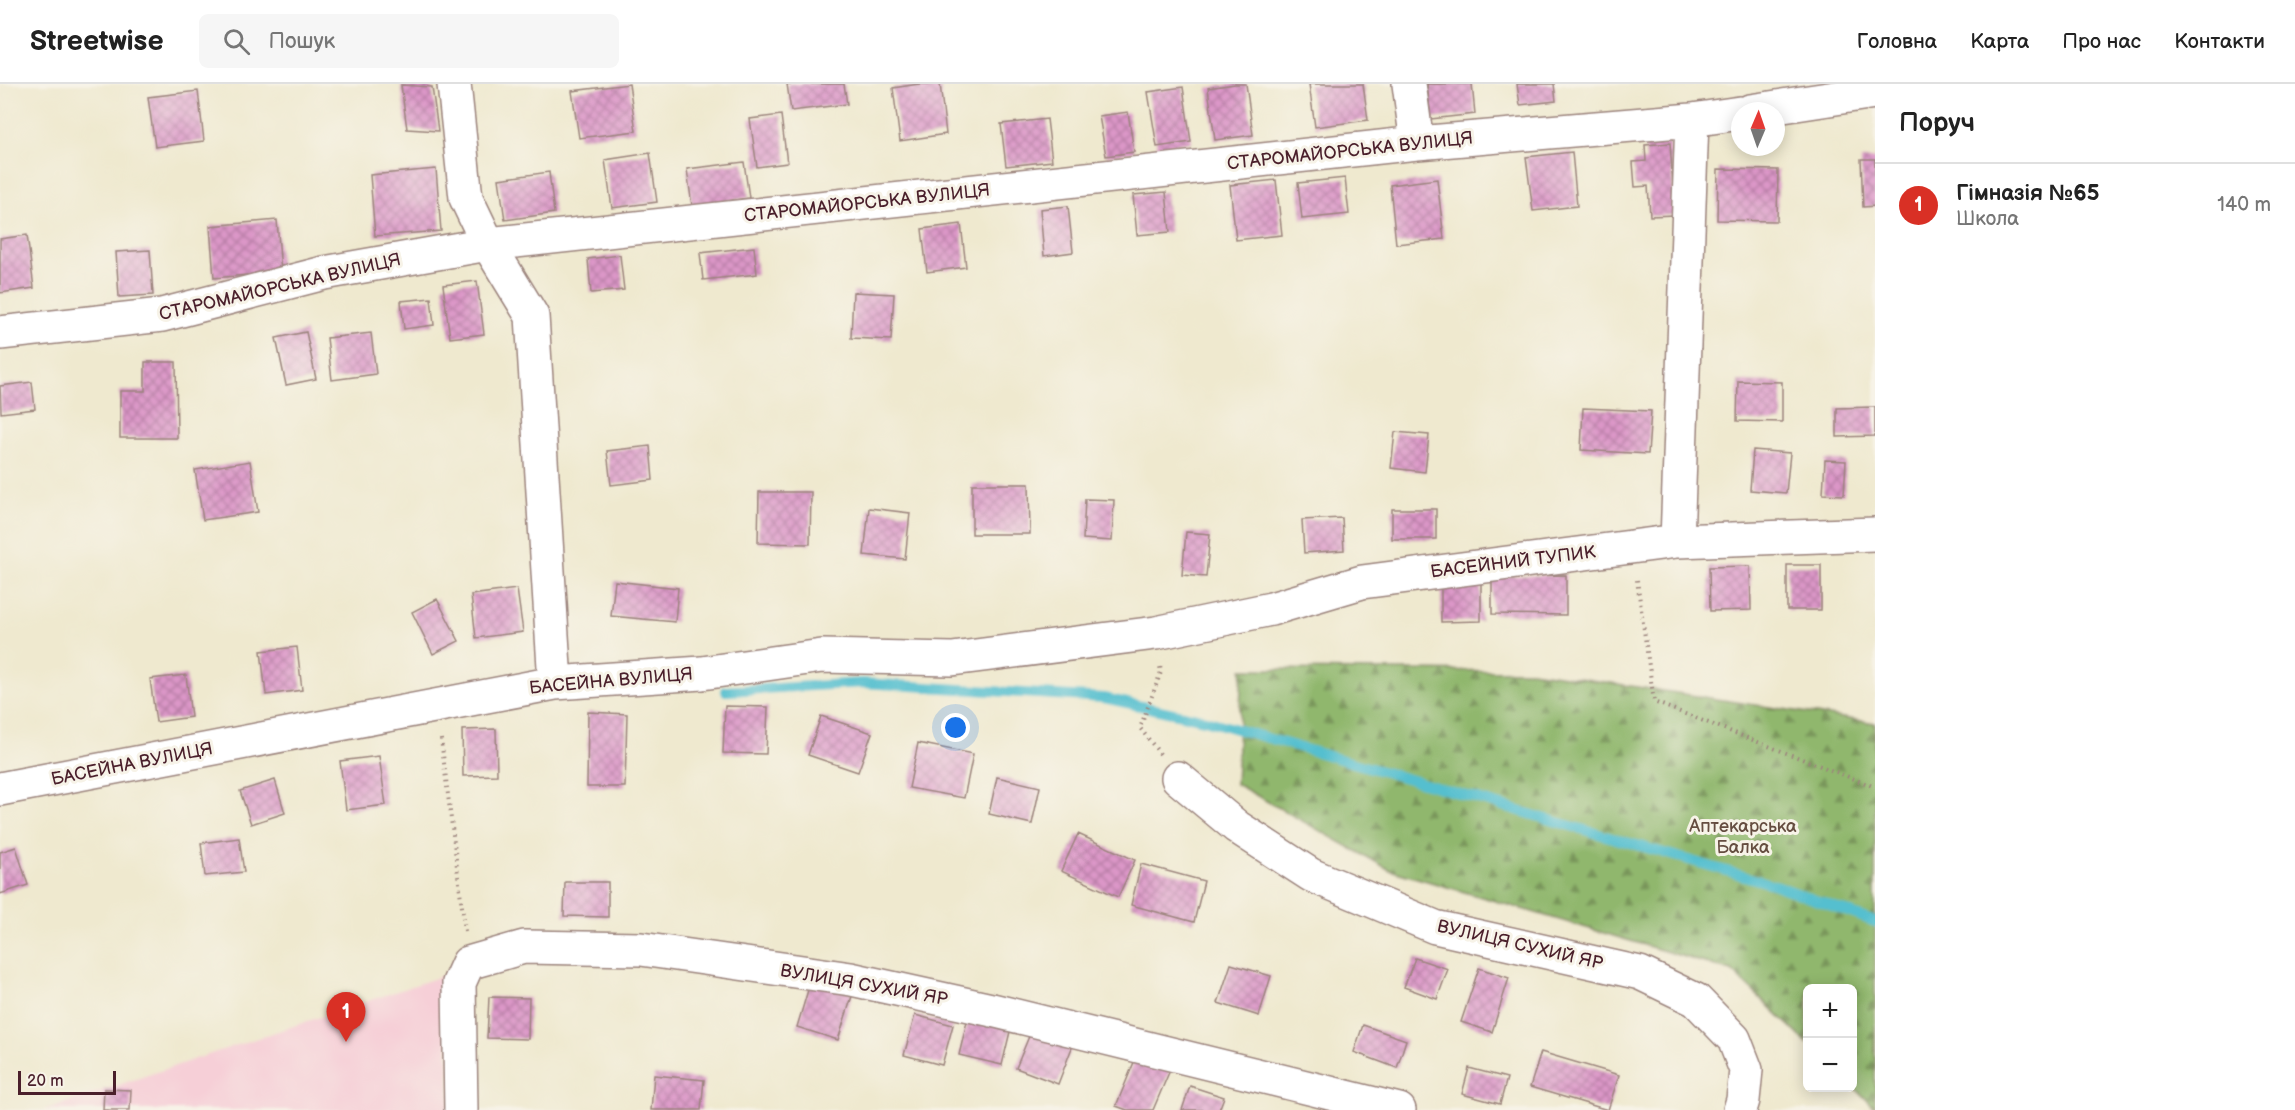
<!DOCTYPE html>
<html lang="uk">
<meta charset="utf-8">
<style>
body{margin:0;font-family:"Balsamiq Sans",sans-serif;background:#f6f6f6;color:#222}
.controls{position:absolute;right:18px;bottom:18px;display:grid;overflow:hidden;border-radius:9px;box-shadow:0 3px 15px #0003}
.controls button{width:54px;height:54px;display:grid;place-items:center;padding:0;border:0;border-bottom:2px solid #e0e0e0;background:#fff;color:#222;font:30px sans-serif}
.compass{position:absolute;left:1731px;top:18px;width:54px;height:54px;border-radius:50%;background:#fff;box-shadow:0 3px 15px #0003;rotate:2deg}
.scale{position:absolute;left:18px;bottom:15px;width:98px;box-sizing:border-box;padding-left:6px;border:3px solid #4a1f2b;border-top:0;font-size:16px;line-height:21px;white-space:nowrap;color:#4a1f2b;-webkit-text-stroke:4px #f7f3e8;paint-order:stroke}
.you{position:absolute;left:956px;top:644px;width:21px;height:21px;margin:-15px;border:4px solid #fff;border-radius:50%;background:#1a73e8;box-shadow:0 0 0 9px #1a73e833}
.badge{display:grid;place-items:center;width:39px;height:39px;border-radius:50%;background:#d93025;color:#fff;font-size:20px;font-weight:700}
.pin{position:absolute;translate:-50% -50px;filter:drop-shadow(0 2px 3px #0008)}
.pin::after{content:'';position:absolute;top:32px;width:21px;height:18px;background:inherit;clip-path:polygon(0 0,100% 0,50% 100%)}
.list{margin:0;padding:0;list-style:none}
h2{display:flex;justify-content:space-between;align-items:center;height:78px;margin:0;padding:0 24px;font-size:26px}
h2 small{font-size:20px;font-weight:400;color:#767676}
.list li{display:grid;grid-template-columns:39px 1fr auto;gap:18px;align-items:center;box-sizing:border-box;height:84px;padding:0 24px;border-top:2px solid #e0e0e0}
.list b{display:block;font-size:22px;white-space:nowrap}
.list p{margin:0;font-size:20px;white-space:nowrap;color:#767676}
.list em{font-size:20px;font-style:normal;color:#767676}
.icon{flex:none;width:33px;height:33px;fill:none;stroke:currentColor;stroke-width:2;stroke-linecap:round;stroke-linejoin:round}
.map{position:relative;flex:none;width:1875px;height:1026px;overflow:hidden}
header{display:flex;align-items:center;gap:36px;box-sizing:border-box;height:84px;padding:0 30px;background:#fff;border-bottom:2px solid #e0e0e0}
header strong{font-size:28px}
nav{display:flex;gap:33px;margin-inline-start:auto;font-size:21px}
.search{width:420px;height:54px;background:#f6f6f6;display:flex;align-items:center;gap:15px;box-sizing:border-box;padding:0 21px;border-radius:9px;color:#767676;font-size:22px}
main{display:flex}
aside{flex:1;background:#fff}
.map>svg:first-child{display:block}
.built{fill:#f6cfd7}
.forest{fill:url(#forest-firs);stroke:#6d6b4c;stroke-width:1.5}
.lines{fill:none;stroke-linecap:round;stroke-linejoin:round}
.stream{stroke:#54bfcf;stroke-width:10}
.building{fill:url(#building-cross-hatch)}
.minor-casing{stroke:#9c847d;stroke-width:36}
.path{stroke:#9c847d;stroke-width:4;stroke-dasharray:1.5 4.5;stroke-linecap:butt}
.minor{stroke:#fff;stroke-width:33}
.labels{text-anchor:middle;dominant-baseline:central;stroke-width:6;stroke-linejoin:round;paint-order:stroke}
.street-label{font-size:18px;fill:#4a1f2b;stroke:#f7f3e8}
.park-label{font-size:18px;fill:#654d40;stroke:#f7f3e8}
</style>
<header>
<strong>Streetwise</strong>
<div class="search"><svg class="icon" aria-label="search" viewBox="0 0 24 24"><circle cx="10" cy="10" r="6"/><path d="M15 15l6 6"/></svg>Пошук</div>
<nav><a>Головна</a><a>Карта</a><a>Про нас</a><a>Контакти</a></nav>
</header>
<main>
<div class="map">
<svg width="1875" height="1026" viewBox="0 0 1875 1026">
<defs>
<pattern id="forest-firs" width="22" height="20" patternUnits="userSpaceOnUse" patternTransform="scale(1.5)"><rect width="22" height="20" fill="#90b76d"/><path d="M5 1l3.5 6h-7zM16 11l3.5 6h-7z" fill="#78945a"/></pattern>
<pattern id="building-cross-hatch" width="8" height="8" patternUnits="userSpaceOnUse" patternTransform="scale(1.5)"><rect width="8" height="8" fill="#dc97c8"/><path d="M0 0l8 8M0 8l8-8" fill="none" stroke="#b47ba3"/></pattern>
</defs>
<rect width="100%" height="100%" fill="#f7f3e8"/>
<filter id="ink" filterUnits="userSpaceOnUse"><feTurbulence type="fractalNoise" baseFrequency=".0167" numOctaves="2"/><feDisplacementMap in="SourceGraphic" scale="12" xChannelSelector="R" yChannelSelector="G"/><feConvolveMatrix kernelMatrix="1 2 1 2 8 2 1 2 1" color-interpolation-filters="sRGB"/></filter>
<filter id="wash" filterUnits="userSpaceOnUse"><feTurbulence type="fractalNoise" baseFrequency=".008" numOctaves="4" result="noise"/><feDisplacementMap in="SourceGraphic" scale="24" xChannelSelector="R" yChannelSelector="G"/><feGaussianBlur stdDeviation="1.35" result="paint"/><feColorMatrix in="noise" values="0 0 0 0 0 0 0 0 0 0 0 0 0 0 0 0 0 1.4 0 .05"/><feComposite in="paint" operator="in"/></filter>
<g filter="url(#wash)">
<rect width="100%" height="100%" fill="#efe9cf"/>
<path class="built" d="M 445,891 L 450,1026 L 44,1026 Z"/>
<path class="forest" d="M 1242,585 L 1532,587 L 1875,639 L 1875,1024 L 1853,1002 L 1852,904 L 1808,904 L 1807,959 L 1732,887 L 1390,786 L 1236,700 Z"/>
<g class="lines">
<path class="stream" d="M 726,607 L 863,599 L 1104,614 L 1205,636 L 1775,801 L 1875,838"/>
</g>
<g id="blocks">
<path class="building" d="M 629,0 L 636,47 L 579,54 L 572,7 Z
M 787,0 L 844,0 L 847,20 L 791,27 Z
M 919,0 L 940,0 L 946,50 L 900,57 L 893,4 Z
M 1235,0 L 1246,0 L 1253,51 L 1215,56 L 1208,4 Z
M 1309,0 L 1363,0 L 1368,36 L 1315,43 Z
M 1427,0 L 1472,0 L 1475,30 L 1431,35 Z
M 1517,0 L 1554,0 L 1556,17 L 1520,21 Z
M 401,1 L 432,3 L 438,47 L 407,45 Z
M 1183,3 L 1191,58 L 1157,63 L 1148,8 Z
M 198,7 L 204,57 L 155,63 L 148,13 Z
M 1128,28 L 1134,68 L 1106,72 L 1099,32 Z
M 781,31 L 787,79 L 757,83 L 750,35 Z
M 1047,35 L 1052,77 L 1006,82 L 1001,40 Z
M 1670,59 L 1675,131 L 1650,132 L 1648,102 L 1635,103 L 1633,78 L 1646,77 L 1645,61 Z
M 1572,68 L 1577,122 L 1533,127 L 1526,73 Z
M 650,69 L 657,118 L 612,124 L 605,76 Z
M 1861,75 L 1875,75 L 1875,122 L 1863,123 Z
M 744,78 L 749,114 L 692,122 L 687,85 Z
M 436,85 L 441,147 L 375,152 L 370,91 Z
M 1718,85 L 1778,86 L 1777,137 L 1717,136 Z
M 549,88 L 554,129 L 505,136 L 499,95 Z
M 1345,94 L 1349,130 L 1302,135 L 1298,99 Z
M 1437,95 L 1444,155 L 1396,160 L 1390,101 Z
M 1276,96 L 1282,151 L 1236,156 L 1230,101 Z
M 1166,108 L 1170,148 L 1137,151 L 1133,111 Z
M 1068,122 L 1073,168 L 1044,172 L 1040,125 Z
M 277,136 L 281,188 L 214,194 L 210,142 Z
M 961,140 L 966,183 L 927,188 L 922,145 Z
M 27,151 L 34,204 L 0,209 L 0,155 Z
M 754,163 L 757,190 L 703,196 L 700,169 Z
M 150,166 L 153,211 L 119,213 L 116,168 Z
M 620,171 L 624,206 L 591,209 L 588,175 Z
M 477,197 L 484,250 L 450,254 L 443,201 Z
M 853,208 L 894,210 L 891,256 L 851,254 Z
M 431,214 L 434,241 L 404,245 L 401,217 Z
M 306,248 L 316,295 L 286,301 L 276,254 Z
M 371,249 L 376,290 L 332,296 L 327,254 Z
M 145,278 L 176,278 L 177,354 L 120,354 L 120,307 L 145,307 Z
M 1738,297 L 1782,298 L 1782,338 L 1737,337 Z
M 32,298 L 35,325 L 1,329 L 0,302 Z
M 1875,323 L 1875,352 L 1837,353 L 1837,324 Z
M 1583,324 L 1651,327 L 1648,370 L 1581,366 Z
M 1395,348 L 1429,351 L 1425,388 L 1391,384 Z
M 650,362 L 653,396 L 611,401 L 607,367 Z
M 1753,366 L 1790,369 L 1786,409 L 1750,406 Z
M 1825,376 L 1846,377 L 1844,411 L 1823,410 Z
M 250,377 L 258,428 L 203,436 L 195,386 Z
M 972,400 L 1029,400 L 1030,450 L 972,450 Z
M 759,408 L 811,408 L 810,460 L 758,459 Z
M 1085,415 L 1114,416 L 1112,457 L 1083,455 Z
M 869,424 L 910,429 L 905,475 L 864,471 Z
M 1392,425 L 1436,425 L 1436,455 L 1392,455 Z
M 1342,434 L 1344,466 L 1304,469 L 1302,436 Z
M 1186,448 L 1210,450 L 1206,493 L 1182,491 Z
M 1787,481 L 1821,481 L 1821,526 L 1787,526 Z
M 1750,482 L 1751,526 L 1710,527 L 1709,483 Z
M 1566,491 L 1566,531 L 1492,530 L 1492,492 Z
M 1441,494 L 1481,494 L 1481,537 L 1441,538 Z
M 615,497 L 678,504 L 675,538 L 611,532 Z
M 517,505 L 523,548 L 476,554 L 471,511 Z
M 437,515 L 459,557 L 433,570 L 412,528 Z
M 297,563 L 302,606 L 266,611 L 261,567 Z
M 186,591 L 191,633 L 156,638 L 150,595 Z
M 725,622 L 768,623 L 766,670 L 723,669 Z
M 588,628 L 627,630 L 625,703 L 587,703 Z
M 821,632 L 872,649 L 858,688 L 808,671 Z
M 496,645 L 497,691 L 463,692 L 462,646 Z
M 918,659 L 973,670 L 964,714 L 909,704 Z
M 379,672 L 386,721 L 346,726 L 340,677 Z
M 997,693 L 1040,703 L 1032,740 L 989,730 Z
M 275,696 L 285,729 L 251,740 L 240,707 Z
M 1078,750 L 1135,776 L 1118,813 L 1061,787 Z
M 239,754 L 244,788 L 205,792 L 201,759 Z
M 16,763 L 28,801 L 0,810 L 0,768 Z
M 1141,780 L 1204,797 L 1194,838 L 1131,821 Z
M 565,798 L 608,798 L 608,833 L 564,832 Z
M 1415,874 L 1448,885 L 1437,915 L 1404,903 Z
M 1231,880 L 1271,892 L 1259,932 L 1218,919 Z
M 1479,884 L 1509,894 L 1492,948 L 1461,938 Z
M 811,896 L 853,909 L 838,956 L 797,943 Z
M 489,913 L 529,914 L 528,955 L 487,954 Z
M 970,925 L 1013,935 L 1002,981 L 959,971 Z
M 915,931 L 953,941 L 942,981 L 904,971 Z
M 1363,941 L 1406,956 L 1397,984 L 1354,968 Z
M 1032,945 L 1073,961 L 1058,1000 L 1016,984 Z
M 1139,966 L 1173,979 L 1153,1026 L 1127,1026 L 1116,1022 Z
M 1541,968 L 1619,991 L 1608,1026 L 1530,1003 Z
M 1469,984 L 1507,994 L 1500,1020 L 1462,1010 Z
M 654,991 L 704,996 L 701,1026 L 651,1026 Z
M 1190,1002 L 1224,1013 L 1219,1026 L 1182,1026 Z
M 104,1005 L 131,1006 L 130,1026 L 103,1026 Z"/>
</g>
</g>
<g filter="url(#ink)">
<use href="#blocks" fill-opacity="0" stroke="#9c847d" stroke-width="1.5"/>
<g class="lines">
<defs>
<path id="minor" d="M 454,0 L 466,114 L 488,160 L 532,232 L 555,599
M 1409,0 L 1417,59
M 1750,27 L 1875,8
M 0,249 L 162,231 L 324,189 L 488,160 L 1417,59 L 1692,36 L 1740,29
M 1677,457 L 1692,36
M 1178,694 L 1237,743 L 1311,791 L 1435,843 L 1640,889 L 1696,916 L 1734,955 L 1746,986 L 1743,1016 L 1740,1026
M 0,705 L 555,599 L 702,589 L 822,572 L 952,575 L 1156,549 L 1271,525 L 1362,498 L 1677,457 L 1875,450
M 461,1026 L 459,899 L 468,879 L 524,863 L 641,865 L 851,895 L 992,926 L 1399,1026"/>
</defs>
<use href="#minor" class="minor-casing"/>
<path class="path" d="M 1637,496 L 1654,618 L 1875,703
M 441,655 L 465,847
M 1160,670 L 1140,644 L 1161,588 L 1160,582"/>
<use href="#minor" class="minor"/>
</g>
</g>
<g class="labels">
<g class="street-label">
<text transform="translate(1350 67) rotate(-6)">СТАРОМАЙОРСЬКА ВУЛИЦЯ</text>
<text transform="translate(867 119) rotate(-6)">СТАРОМАЙОРСЬКА ВУЛИЦЯ</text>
<text transform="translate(280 203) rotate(-13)">СТАРОМАЙОРСЬКА ВУЛИЦЯ</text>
<text transform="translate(1513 478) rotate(-7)">БАСЕЙНИЙ ТУПИК</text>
<text transform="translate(611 597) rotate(-5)">БАСЕЙНА ВУЛИЦЯ</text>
<text transform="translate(132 680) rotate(-11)">БАСЕЙНА ВУЛИЦЯ</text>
<text transform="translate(1520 861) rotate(13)">ВУЛИЦЯ СУХИЙ ЯР</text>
<text transform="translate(864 901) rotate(10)">ВУЛИЦЯ СУХИЙ ЯР</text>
</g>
<g class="park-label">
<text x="1743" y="742">Аптекарська<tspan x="1743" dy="21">Балка</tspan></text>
</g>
</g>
</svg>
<div class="controls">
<button>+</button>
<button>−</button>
</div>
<svg class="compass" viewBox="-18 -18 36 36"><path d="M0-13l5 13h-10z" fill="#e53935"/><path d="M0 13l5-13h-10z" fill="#767676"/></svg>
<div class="scale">20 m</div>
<div class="you"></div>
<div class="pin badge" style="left:346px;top:958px">1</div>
</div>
<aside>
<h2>Поруч<small></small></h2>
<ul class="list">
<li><span class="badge">1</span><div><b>Гімназія №65</b><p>Школа</p></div><em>140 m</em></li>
</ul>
</aside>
</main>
